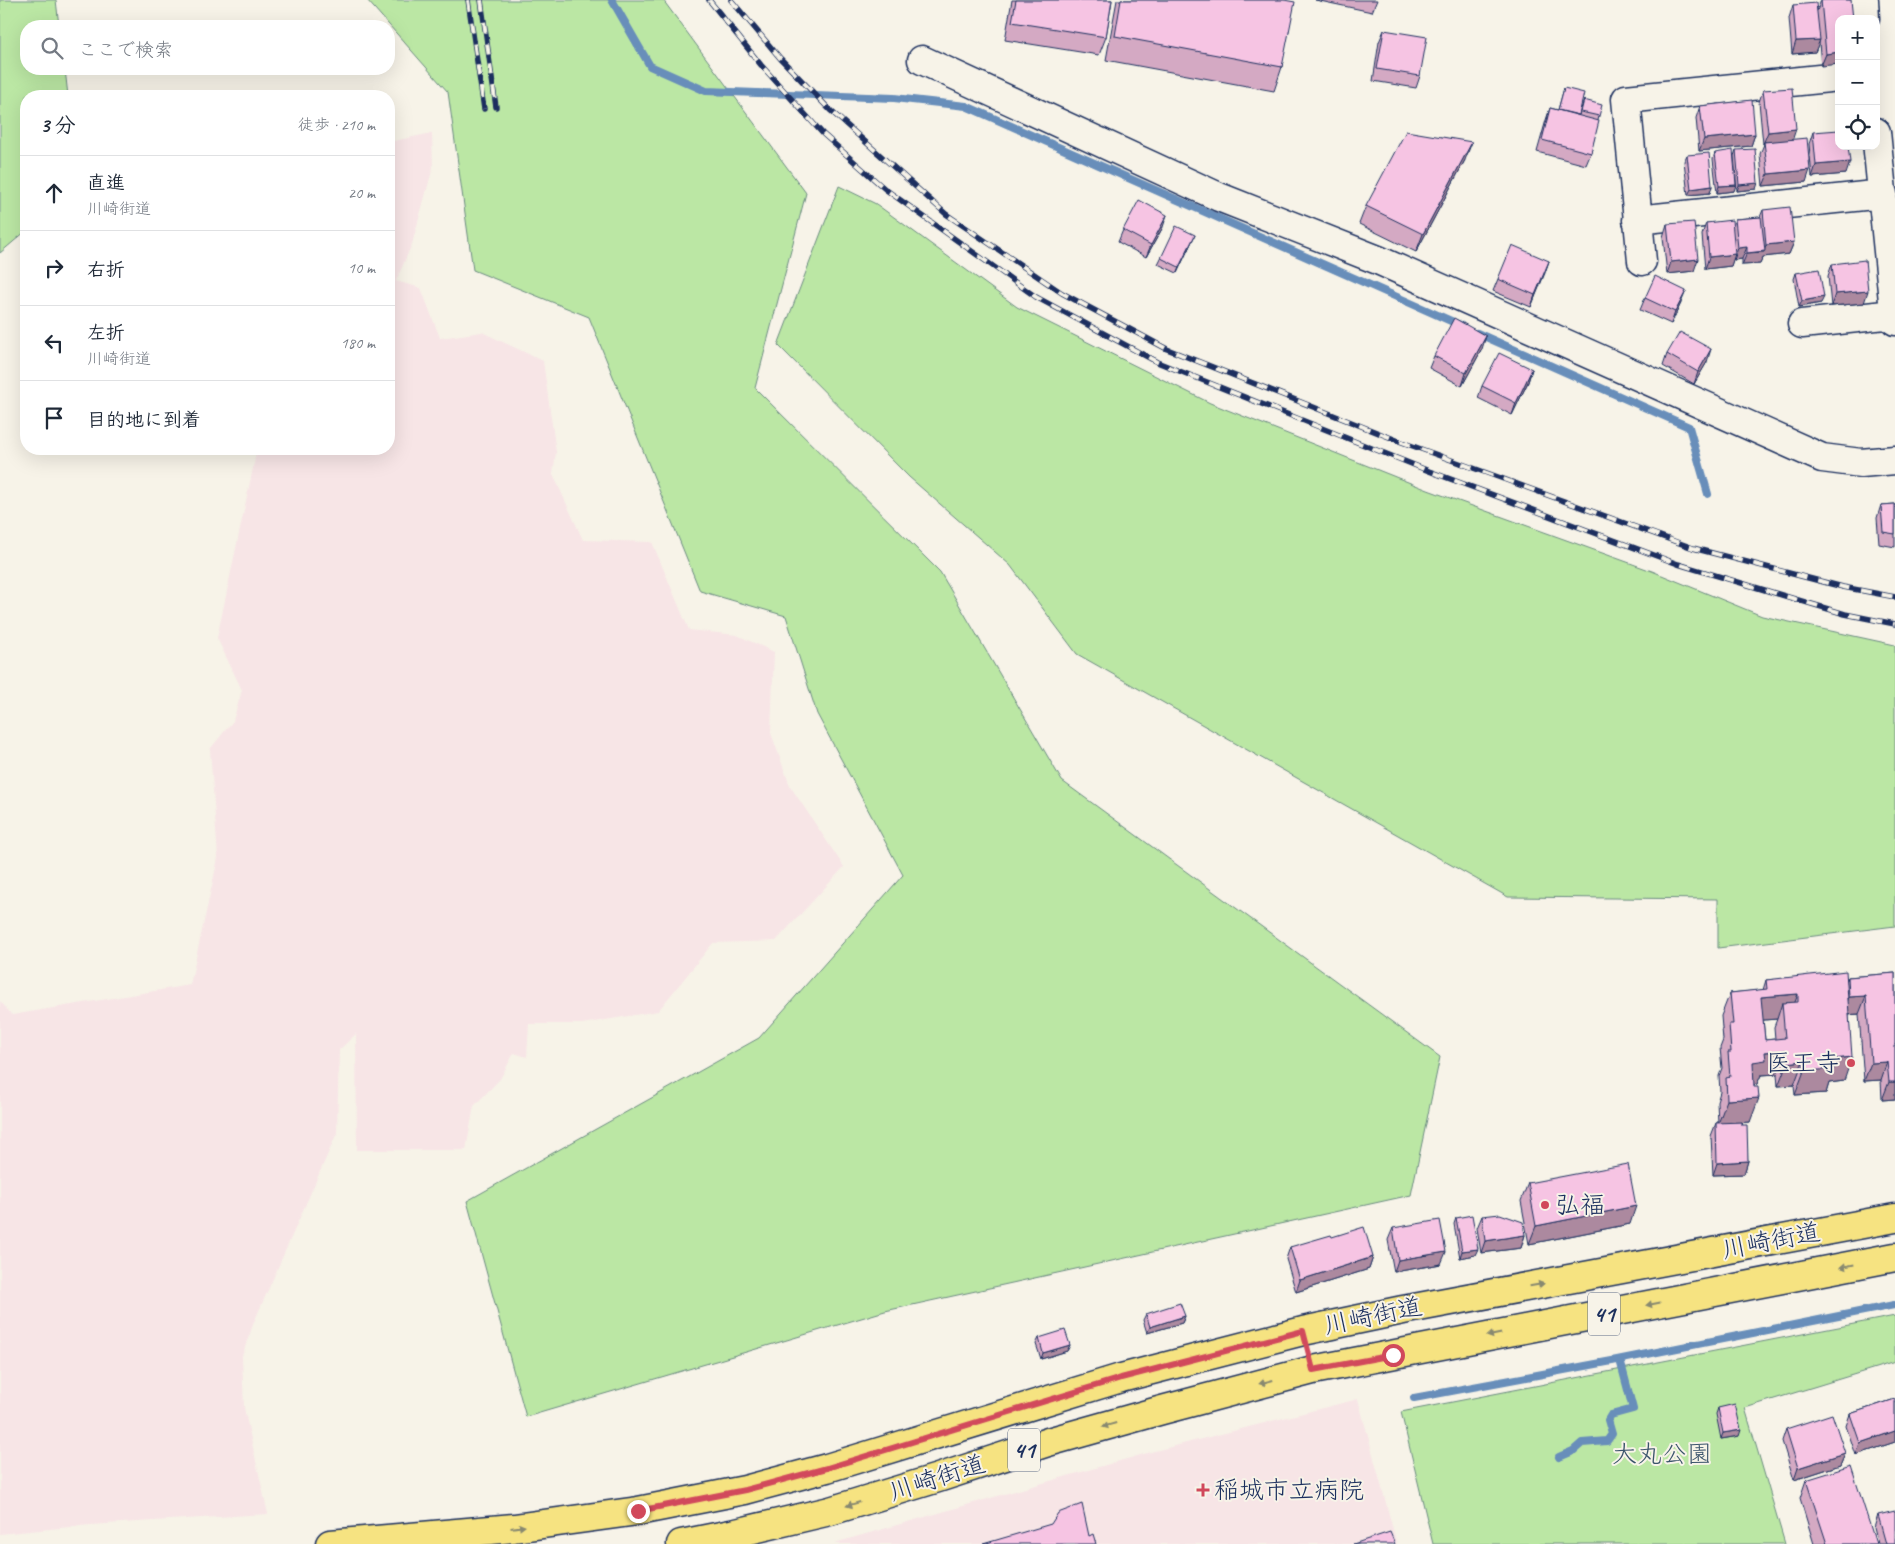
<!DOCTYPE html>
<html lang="ja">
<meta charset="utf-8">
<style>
body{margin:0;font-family:Caveat,"Klee One",sans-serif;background:#f6f6f7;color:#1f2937}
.controls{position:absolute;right:15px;top:15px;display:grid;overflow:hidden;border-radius:10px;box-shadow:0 5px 20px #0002}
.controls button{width:45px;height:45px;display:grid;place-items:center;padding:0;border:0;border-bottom:1px solid #e0e1e3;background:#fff;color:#1f2937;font:25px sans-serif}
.stop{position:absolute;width:15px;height:15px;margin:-11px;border:4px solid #d1495b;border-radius:50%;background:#fff}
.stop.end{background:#d1495b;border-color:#fff;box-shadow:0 1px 5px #0008}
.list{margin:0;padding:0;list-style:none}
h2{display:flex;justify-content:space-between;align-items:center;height:65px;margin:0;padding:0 20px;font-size:21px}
h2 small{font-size:16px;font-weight:400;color:#747a83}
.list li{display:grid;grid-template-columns:32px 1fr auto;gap:15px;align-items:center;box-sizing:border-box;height:75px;padding:0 20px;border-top:1px solid #e0e1e3}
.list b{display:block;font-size:19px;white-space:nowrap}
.list p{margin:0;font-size:16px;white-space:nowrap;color:#747a83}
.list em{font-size:16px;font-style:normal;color:#747a83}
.icon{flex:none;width:28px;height:28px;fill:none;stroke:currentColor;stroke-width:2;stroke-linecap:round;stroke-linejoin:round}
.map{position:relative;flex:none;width:1895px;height:1544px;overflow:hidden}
.search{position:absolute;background:#fff;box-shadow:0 5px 20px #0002;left:20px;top:20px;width:375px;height:55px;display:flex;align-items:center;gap:12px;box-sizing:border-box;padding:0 18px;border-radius:20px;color:#747a83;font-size:19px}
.panel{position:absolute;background:#fff;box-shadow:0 5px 20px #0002;left:20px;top:90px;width:375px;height:365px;border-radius:20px}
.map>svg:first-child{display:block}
.built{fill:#f7e5e6}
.green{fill:#bbe7a4;stroke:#6b8b81}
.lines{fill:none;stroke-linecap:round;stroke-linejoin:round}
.stream{stroke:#688eba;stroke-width:8}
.minor-casing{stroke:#1b2f5e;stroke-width:31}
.primary-casing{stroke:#1b2f5e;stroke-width:31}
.minor{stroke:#f7f3e8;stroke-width:28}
.primary{stroke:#f6e381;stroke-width:28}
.rail-casing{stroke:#1b2f5e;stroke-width:5.5}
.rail{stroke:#f7f3e8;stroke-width:4;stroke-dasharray:11;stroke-linecap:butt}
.wall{fill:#d4a9c3;stroke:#1b2f5e;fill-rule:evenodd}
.shaded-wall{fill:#ac899f;stroke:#1b2f5e}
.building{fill:#f6c4e3;stroke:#1b2f5e;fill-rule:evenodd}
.oneway{fill:#888970}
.route{stroke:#d1495b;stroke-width:6}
.poi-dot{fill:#d1495b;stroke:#f7f3e8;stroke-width:2}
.labels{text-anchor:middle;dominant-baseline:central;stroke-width:4;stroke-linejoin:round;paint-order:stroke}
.shield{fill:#f7f3e8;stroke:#5d6a87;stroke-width:1}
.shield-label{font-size:24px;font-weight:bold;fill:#1b2f5e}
.poi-label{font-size:25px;fill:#1b2f5e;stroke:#f7f3e8;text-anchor:start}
.street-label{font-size:25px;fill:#1b2f5e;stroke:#f7f3e8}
.park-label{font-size:25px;fill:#3b546c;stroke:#f7f3e8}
</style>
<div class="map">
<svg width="1895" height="1544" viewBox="0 0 1895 1544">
<rect width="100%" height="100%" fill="#f7f3e8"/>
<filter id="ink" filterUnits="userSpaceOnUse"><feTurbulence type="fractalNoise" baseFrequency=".02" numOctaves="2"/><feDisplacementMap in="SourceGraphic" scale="10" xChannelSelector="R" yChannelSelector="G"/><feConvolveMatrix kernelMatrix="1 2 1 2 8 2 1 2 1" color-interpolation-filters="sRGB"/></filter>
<g filter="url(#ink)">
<path class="built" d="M 432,133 L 433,167 L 412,244 L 396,281 L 421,288 L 440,338 L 482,332 L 543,361 L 556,452 L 553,474 L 583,540 L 652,542 L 689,630 L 737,635 L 774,652 L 771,733 L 790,786 L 844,867 L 776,941 L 713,943 L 658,1011 L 582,1024 L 529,1024 L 527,1057 L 514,1053 L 500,1079 L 474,1106 L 466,1150 L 357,1150 L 356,1034 L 339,1050 L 337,1133 L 254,1322 L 242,1356 L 244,1408 L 268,1514 L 90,1525 L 0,1534 L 0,1001 L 12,1015 L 190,985 L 218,858 L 210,749 L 233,721 L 242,690 L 217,638 L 257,449 L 389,449 L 389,142 Z
M 1358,1399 L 1397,1544 L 831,1544 L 1151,1452 Z"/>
<path class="green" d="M 0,0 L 56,0 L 59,26 L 26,26 L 26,69 L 65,69 L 68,96 L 26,96 L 26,231 L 0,253 Z
M 367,0 L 663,0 L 806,193 L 755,388 L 940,572 L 1062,781 L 1440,1057 L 1411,1195 L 885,1311 L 526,1417 L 467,1201 L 759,1038 L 903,875 L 817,714 L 786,616 L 700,591 L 589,317 L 473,270 L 448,92 Z
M 839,186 L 876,204 L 1017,307 L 1210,403 L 1428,490 L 1652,571 L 1762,616 L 1895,645 L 1895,926 L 1718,948 L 1718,899 L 1508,897 L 1077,654 L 1010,565 L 909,477 L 778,345 Z
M 1895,1316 L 1895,1362 L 1745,1408 L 1785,1544 L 1433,1544 L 1401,1412 Z"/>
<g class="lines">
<path class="stream" d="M 612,0 L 650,66 L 706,91 L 894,98 L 966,106 L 1460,325
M 1477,333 L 1689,427 L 1708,494
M 1414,1398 L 1612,1361 L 1894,1305
M 1559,1457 L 1573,1451 L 1582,1443 L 1607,1441 L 1612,1434 L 1608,1420 L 1611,1415 L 1633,1409 L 1620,1360"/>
<defs>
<path id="minor" d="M 1864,0 L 1865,19
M 922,60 L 1219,197 L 1378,260 L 1822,458 L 1861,463 L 1895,460
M 1876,132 L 1895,321
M 1637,220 L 1883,194
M 1642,261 L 1626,99 L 1839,77
M 1802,324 L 1894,314"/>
<path id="primary" d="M 330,1544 L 514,1528 L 638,1511 L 745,1490 L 827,1468 L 1121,1378 L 1303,1331 L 1403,1310 L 1895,1218
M 681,1544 L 736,1533 L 830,1511 L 938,1478 L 1048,1442 L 1162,1410 L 1313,1370 L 1895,1257"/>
</defs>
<use href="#minor" class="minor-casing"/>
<use href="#primary" class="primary-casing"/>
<use href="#minor" class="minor"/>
<use href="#primary" class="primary"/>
<defs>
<path id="rail" d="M 468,0 L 484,109
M 481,0 L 496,107
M 709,0 L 761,65 L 823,134 L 885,189 L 1036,297 L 1157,362 L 1429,471 L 1678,564 L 1845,614 L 1895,624
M 731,0 L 780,58 L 831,111 L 946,214 L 1062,293 L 1167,349 L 1399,441 L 1693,548 L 1843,587 L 1895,597"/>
</defs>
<use href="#rail" class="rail-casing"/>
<use href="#rail" class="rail"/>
</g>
<path class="wall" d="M 1012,0 L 1112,0 L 1106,37 L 1099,55 L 1005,40 Z
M 1117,0 L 1284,0 L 1282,67 L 1274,91 L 1106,60 Z
M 1315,0 L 1377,0 L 1372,12 Z
M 1821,0 L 1851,0 L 1821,66 L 1819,42 L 1815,52 L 1792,54 L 1789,18 L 1793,5 L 1817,11 Z
M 1384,30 L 1420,76 L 1416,88 L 1373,81 L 1379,42 Z
M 1564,88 L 1579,115 L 1584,100 L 1599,116 L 1591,153 L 1586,165 L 1537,152 L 1546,120 L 1550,108 L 1558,110 Z
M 1763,90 L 1792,139 L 1806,182 L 1763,186 L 1760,154 L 1764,144 L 1763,144 L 1759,102 Z
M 1700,106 L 1755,134 L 1751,146 L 1699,151 L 1696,118 Z
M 1813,132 L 1846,174 L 1812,177 L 1809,144 Z
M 1736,150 L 1756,189 L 1737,191 L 1734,156 Z
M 1715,153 L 1734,191 L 1717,193 L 1713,159 Z
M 1687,155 L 1712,186 L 1710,193 L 1688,195 L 1684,161 Z
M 1465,160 L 1416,252 L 1359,224 L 1366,206 Z
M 1763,210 L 1794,242 L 1789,254 L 1763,257 L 1760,264 L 1742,265 L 1742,259 L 1734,260 L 1733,259 L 1731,266 L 1705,269 L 1702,235 L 1706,223 L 1733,226 L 1735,219 L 1760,217 Z
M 1667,224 L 1694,271 L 1667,274 L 1663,237 Z
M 1163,227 L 1146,257 L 1118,242 L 1123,230 Z
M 1192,241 L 1177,273 L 1158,264 L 1161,258 Z
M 1549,261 L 1531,307 L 1493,291 L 1498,279 Z
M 1832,264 L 1864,303 L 1831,306 L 1828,276 Z
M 1796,273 L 1821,303 L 1799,307 L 1794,279 Z
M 1645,298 L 1681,303 L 1671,324 L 1640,310 Z
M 1482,349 L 1462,386 L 1429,368 L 1434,356 Z
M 1667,354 L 1707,362 L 1694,384 L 1663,366 Z
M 1532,369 L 1528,382 L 1512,415 L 1478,398 L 1482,386 Z
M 1895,504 L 1895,547 L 1879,544 L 1877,518 L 1881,505 Z
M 1895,973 L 1895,1099 L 1882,1100 L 1881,1080 L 1864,1081 L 1859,1014 L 1849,1015 L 1844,1081 L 1829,1083 L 1826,1093 L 1795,1095 L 1794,1085 L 1778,1086 L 1777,1074 L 1761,1075 L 1757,1084 L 1754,1085 L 1750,1122 L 1742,1122 L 1748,1161 L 1744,1174 L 1713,1175 L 1711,1136 L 1716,1123 L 1718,1123 L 1717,1102 L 1720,1092 L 1719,1076 L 1722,1068 L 1720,1048 L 1723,1040 L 1721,1016 L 1730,993 L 1763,990 L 1766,980 L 1847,980 L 1848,977 ZM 1777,1019 L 1774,1027 L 1775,1039 L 1765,1040 L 1763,1020 Z
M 1528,1183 L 1630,1224 L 1529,1244 L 1521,1201 Z
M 1482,1216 L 1525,1235 L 1521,1248 L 1481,1253 L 1477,1228 Z
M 1456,1218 L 1475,1255 L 1460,1258 L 1454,1224 Z
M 1393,1228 L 1441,1264 L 1394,1272 L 1388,1240 Z
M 1290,1247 L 1373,1257 L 1369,1269 L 1296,1292 L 1286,1259 Z
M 1146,1314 L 1185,1316 L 1182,1323 L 1147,1333 L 1143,1320 Z
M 1039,1338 L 1070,1345 L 1067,1351 L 1041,1359 L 1036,1344 Z
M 1895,1399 L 1895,1442 L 1856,1455 L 1846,1426 L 1850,1414 Z
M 1718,1408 L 1739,1436 L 1721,1439 L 1716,1414 Z
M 1786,1429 L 1845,1453 L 1840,1465 L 1794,1480 L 1782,1441 Z
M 1806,1480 L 1876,1544 L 1814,1544 L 1800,1498 Z
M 1878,1515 L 1895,1544 L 1878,1544 L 1874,1528 Z"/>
<path class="shaded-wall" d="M 1820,40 L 1815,52 L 1792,54 L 1796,41 Z
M 1839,52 L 1839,64 L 1821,66 L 1826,54 Z
M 1796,129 L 1792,141 L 1764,142 L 1763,144 L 1768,132 Z
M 1755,134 L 1751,146 L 1699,151 L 1704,139 Z
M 1472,142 L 1465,160 L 1416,252 L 1423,234 Z
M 1850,162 L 1846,174 L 1812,177 L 1816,165 Z
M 1810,170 L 1806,182 L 1763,186 L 1768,174 Z
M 1758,183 L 1756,189 L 1737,191 L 1739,185 Z
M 1736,185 L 1734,191 L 1717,193 L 1719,186 Z
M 1712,186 L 1710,193 L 1688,195 L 1691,189 Z
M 1167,215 L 1163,227 L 1146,257 L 1151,245 Z
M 1195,235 L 1192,241 L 1177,273 L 1179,267 Z
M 1794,242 L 1789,254 L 1763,257 L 1760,264 L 1742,265 L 1747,253 L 1764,252 L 1766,245 Z
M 1747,247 L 1742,259 L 1734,260 L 1738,248 Z
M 1735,254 L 1731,266 L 1705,269 L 1709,257 Z
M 1698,259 L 1694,271 L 1667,274 L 1671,262 Z
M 1549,261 L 1545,273 L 1531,307 L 1535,295 Z
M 1686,291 L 1681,303 L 1671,324 L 1675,312 Z
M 1868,291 L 1864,303 L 1831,306 L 1835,294 Z
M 1824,297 L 1821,303 L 1799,307 L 1802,301 Z
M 1486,336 L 1482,349 L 1462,386 L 1466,373 Z
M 1711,349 L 1707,362 L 1694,384 L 1698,372 Z
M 1532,369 L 1528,382 L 1512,415 L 1516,403 Z
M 1798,994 L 1789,1018 L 1782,1003 L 1777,1019 L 1752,1021 L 1761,997 Z
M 1866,996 L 1859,1014 L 1843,1015 L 1849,997 Z
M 1786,1050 L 1777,1074 L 1761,1075 L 1757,1084 L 1744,1086 L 1753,1062 L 1765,1052 Z
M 1852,1057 L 1844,1081 L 1829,1083 L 1826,1093 L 1795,1095 L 1804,1071 L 1834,1059 Z
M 1803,1061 L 1794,1085 L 1778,1086 L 1787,1063 Z
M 1887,1062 L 1881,1080 L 1864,1081 L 1871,1063 Z
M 1889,1082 L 1895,1082 L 1895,1099 L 1882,1100 Z
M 1759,1098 L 1750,1122 L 1718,1124 L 1727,1100 Z
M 1748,1161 L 1744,1174 L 1713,1175 L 1717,1163 Z
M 1636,1206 L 1630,1224 L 1529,1244 L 1536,1226 Z
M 1525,1235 L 1521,1248 L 1481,1253 L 1485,1241 Z
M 1478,1249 L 1475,1255 L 1460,1258 L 1462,1251 Z
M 1446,1252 L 1441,1264 L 1394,1272 L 1398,1260 Z
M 1373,1257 L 1369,1269 L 1296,1292 L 1300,1280 Z
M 1185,1316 L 1182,1323 L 1147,1333 L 1150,1327 Z
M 1070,1345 L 1067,1351 L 1041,1359 L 1043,1353 Z
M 1741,1430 L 1739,1436 L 1721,1439 L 1723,1433 Z
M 1895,1431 L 1895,1442 L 1856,1455 L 1860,1443 Z
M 1845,1453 L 1840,1465 L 1794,1480 L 1798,1468 Z"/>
<path class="building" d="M 1016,0 L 1112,0 L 1106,37 L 1012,22 Z
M 1121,0 L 1284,0 L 1295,2 L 1282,67 L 1115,36 Z
M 1821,0 L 1851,0 L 1853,19 L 1839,19 L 1839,52 L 1826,54 Z
M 1816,3 L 1820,40 L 1796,41 L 1793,5 Z
M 1384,30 L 1427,37 L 1420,76 L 1377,69 Z
M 1564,88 L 1584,93 L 1579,115 L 1558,110 Z
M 1792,88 L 1796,129 L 1768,132 L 1763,90 Z
M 1584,100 L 1602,105 L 1599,116 L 1581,112 Z
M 1752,100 L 1755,134 L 1704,139 L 1700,106 Z
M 1550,108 L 1599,121 L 1591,153 L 1542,140 Z
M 1839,130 L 1839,146 L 1848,146 L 1850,162 L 1816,165 L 1813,132 Z
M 1406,131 L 1472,142 L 1423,234 L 1366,206 Z
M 1807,138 L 1810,170 L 1768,174 L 1764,142 Z
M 1755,149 L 1758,183 L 1739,185 L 1736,150 Z
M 1733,150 L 1736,185 L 1719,186 L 1715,153 Z
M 1709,153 L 1712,186 L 1691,189 L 1687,155 Z
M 1139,200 L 1167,215 L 1151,245 L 1123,230 Z
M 1790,207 L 1794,242 L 1766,245 L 1763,210 Z
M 1761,217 L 1765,251 L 1747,253 L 1747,247 L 1738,248 L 1735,219 Z
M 1732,220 L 1735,254 L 1709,257 L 1706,223 Z
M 1694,222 L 1698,259 L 1671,262 L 1667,224 Z
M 1176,226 L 1195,235 L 1179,267 L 1161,258 Z
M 1512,245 L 1549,261 L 1535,295 L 1498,279 Z
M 1865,260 L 1868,291 L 1835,294 L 1832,264 Z
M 1819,269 L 1824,297 L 1802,301 L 1796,273 Z
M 1655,276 L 1686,291 L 1675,312 L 1645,298 Z
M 1454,318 L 1486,336 L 1466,373 L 1434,356 Z
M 1680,332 L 1711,349 L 1698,372 L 1667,354 Z
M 1499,353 L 1532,369 L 1516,403 L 1482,386 Z
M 1895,504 L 1895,534 L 1883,532 L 1881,505 Z
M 1846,971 L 1852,1057 L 1834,1059 L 1834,1069 L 1804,1071 L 1803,1061 L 1787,1063 L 1786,1050 L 1765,1052 L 1766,1060 L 1753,1062 L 1754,1087 L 1758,1087 L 1759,1098 L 1727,1100 L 1726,1078 L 1730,1077 L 1728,1052 L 1731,1052 L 1729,1024 L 1733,1024 L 1730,993 L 1767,989 L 1766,980 ZM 1798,994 L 1798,1002 L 1782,1003 L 1785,1038 L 1765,1040 L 1761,997 Z
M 1895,973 L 1895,1082 L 1889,1082 L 1887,1062 L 1871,1063 L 1866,996 L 1849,997 L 1848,977 Z
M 1742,1122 L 1742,1125 L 1747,1125 L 1748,1161 L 1717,1163 L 1716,1123 Z
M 1628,1164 L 1636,1206 L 1536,1226 L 1528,1183 Z
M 1500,1214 L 1523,1222 L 1525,1235 L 1485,1241 L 1482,1216 Z
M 1472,1215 L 1478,1249 L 1462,1251 L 1456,1218 Z
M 1440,1220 L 1446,1252 L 1398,1260 L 1393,1228 Z
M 1364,1227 L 1373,1257 L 1300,1280 L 1290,1247 L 1331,1235 L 1332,1237 Z
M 1180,1303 L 1185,1316 L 1150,1327 L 1146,1314 Z
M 1065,1330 L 1070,1345 L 1043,1353 L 1039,1338 Z
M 1895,1399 L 1895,1431 L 1860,1443 L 1850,1414 Z
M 1735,1404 L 1741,1430 L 1723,1433 L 1718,1408 Z
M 1832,1414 L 1845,1453 L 1798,1468 L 1786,1429 Z
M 1851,1466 L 1876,1544 L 1827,1544 L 1806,1480 Z
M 1082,1504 L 1089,1536 L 1093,1534 L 1096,1544 L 983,1544 L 1051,1524 L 1058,1513 Z
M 1895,1511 L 1895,1544 L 1886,1544 L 1878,1515 Z
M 1390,1532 L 1395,1544 L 1353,1544 Z"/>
<defs><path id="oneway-solid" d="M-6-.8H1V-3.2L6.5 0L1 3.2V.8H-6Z" transform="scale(1.25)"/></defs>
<g class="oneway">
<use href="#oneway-solid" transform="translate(1847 1266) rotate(169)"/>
<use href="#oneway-solid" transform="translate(1537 1285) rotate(-10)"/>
<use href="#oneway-solid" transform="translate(1653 1304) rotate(169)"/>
<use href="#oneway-solid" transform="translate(1494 1335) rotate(169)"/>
<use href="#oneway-solid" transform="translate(1266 1382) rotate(165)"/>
<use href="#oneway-solid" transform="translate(1109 1425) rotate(164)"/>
<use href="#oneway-solid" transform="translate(853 1504) rotate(164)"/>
<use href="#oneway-solid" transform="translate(518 1527) rotate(-7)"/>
</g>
</g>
<g class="lines" filter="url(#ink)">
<path class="route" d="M 638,1511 L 745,1490 L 827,1468 L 1121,1378 L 1303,1331 L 1313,1370 L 1393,1355"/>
</g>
<g class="poi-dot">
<circle cx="1851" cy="1063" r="5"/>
<circle cx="1545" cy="1205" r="5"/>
<path d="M1200.5 1482.5h5v5h5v5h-5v5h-5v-5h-5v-5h5z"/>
</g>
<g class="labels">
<g class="shield">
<rect x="1588" y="1292.5" width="32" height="43" rx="4"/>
<rect x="1008" y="1428.5" width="32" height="43" rx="4"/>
</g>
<g class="shield-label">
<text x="1604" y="1314">41</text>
<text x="1024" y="1450">41</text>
</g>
<g class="poi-label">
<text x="1841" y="1063" text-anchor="end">医王寺</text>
<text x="1555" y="1205">弘福</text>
<text x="1214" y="1490">稲城市立病院</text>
</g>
<g class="street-label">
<text transform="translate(1771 1241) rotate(-11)">川崎街道</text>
<text transform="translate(1373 1316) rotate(-12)">川崎街道</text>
<text transform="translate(937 1478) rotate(-18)">川崎街道</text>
</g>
<g class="park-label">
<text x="1662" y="1454">大丸公園</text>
</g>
</g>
</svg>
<div class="controls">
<button>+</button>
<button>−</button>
<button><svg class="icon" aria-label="locate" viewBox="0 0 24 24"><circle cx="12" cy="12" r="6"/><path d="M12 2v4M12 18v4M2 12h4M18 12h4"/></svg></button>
</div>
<div class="stop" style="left:1393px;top:1355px"></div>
<div class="stop end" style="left:638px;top:1511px"></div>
<div class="search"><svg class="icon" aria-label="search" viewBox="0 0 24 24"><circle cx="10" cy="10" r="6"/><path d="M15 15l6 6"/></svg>ここで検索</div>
<section class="panel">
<h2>3 分<small>徒歩 · 210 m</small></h2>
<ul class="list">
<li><svg class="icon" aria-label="ahead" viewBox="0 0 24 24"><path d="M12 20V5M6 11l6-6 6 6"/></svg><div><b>直進</b><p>川崎街道</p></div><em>20 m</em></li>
<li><svg class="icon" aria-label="right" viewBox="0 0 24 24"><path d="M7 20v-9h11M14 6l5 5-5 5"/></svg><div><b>右折</b></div><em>10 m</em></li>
<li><svg class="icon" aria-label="left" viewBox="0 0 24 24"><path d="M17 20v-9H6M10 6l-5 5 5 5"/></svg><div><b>左折</b><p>川崎街道</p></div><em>180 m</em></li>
<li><svg class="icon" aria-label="arrive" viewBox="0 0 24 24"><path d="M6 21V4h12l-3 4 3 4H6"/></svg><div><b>目的地に到着</b></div></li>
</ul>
</section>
</div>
